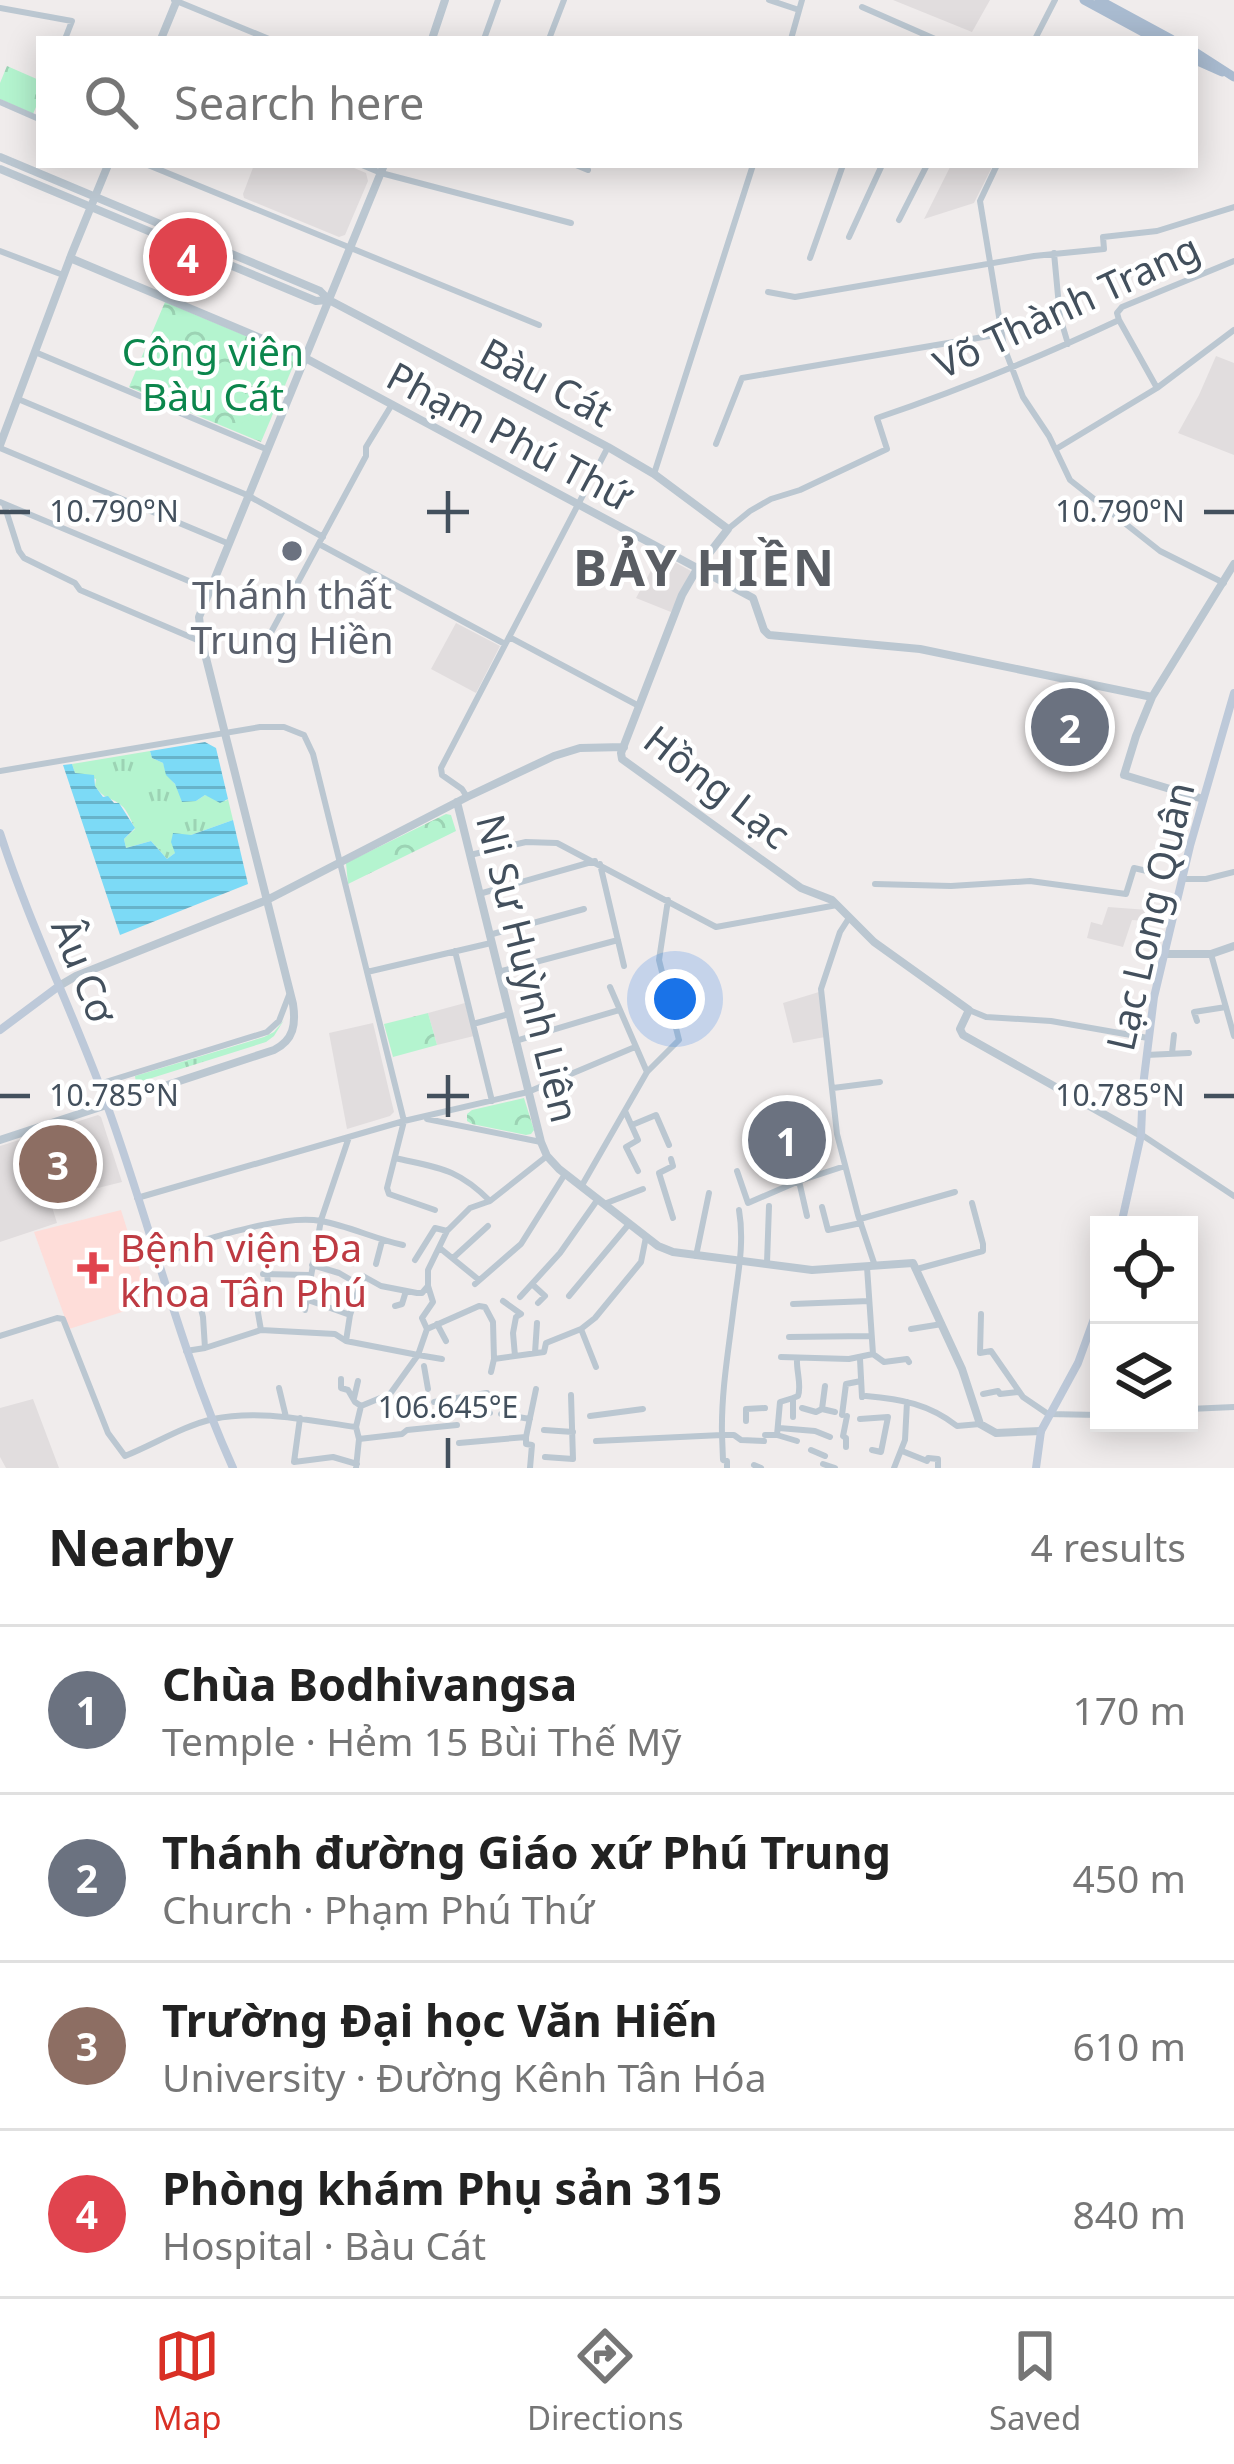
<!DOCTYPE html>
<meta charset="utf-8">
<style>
body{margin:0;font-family:"Noto Sans",sans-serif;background:#f6f6f6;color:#222}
.controls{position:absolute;right:36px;bottom:36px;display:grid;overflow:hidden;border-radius:0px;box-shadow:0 6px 30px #0003}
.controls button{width:108px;height:108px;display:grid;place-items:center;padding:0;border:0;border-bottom:3px solid #e0e0e0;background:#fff;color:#222;font:60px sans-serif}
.you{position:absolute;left:675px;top:999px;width:42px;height:42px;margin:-30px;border:9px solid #fff;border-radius:50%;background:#1a73e8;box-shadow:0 0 0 18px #1a73e833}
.badge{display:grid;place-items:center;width:78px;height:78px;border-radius:50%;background:#d93025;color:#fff;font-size:39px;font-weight:700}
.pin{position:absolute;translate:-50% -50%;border:6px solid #fff;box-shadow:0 3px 12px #0006}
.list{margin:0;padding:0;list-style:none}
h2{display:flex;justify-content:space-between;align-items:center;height:156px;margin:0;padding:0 48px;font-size:51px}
h2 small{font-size:39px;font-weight:400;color:#767676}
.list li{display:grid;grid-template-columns:78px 1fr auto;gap:36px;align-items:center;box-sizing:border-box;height:168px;padding:0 48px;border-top:3px solid #e0e0e0}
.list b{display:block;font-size:45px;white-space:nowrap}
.list p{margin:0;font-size:39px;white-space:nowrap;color:#767676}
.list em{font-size:39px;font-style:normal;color:#767676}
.icon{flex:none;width:66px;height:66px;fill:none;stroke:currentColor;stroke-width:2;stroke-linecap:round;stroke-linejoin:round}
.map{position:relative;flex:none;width:1234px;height:1468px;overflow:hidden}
.search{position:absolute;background:#fff;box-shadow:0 6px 30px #0003;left:36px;right:36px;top:36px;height:132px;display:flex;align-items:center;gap:30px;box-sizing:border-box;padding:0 42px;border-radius:0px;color:#767676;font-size:45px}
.sheet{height:828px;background:#fff}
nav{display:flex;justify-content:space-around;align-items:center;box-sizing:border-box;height:168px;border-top:3px solid #e0e0e0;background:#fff;font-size:33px;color:#767676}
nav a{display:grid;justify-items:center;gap:6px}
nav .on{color:#d93025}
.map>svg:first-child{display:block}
.education{fill:#e1ddde}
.medical{fill:#feddd9}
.grass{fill:url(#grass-tufts)}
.park{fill:url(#park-crowns)}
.pitch{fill:#b4f4cf}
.water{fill:url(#water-rules)}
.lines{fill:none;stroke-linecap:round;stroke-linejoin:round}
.minor{stroke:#bbc7d1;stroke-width:6}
.tertiary{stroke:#bbc7d1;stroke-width:8}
.secondary{stroke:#bdc9d9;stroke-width:8}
.primary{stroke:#a9bbd0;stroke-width:9}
.ticks{fill:none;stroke:#43505d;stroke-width:4.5}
.worship-dot{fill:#6b7280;stroke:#fff;stroke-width:4.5}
.health-dot{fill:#e0444e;stroke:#fff;stroke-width:4.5}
.labels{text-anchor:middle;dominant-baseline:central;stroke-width:9;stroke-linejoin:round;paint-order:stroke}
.street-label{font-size:39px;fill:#43505d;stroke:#fff}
.park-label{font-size:39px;fill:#0b864c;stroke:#fff}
.worship-label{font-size:39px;fill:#5b616d;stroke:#fff}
.health-label{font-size:39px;fill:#be3a42;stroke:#fff;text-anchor:start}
.district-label{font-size:51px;font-weight:bold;letter-spacing:3px;fill:#595d63;stroke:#fff}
.ticks-label{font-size:30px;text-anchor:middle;fill:#43505d;stroke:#fff;stroke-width:9;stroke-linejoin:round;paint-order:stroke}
</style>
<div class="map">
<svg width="1234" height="1468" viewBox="0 0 1234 1468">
<defs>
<pattern id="grass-tufts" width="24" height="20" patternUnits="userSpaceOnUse" patternTransform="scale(3)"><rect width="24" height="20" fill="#b4f4cf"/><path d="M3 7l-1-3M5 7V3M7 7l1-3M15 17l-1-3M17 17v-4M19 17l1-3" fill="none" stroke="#9cd3b4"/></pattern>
<pattern id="park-crowns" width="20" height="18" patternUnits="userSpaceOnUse" patternTransform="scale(3)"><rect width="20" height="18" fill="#b4f4cf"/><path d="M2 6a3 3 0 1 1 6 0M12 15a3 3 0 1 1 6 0" fill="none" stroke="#9cd3b4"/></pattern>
<pattern id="water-rules" width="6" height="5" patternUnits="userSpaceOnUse" patternTransform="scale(3)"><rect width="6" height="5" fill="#7cdaf6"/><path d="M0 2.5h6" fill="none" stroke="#67b3ca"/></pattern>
</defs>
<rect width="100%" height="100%" fill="#f0ecec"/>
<path class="education" d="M 893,0 L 990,0 L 972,32 Z
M 254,165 L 347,165 L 366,173 L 368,181 L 345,235 L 339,237 L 244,198 L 243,194 Z
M 951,165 L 993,165 L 974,203 L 924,219 Z
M 1216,356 L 1234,363 L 1234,455 L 1178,433 L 1199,395 Z
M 660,554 L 691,571 L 671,612 L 636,598 Z
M 456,623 L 500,646 L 476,693 L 431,669 Z
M 1108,907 L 1148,910 L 1147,921 L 1132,920 L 1123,947 L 1087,938 L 1091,922 L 1102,925 Z
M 819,992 L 825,1037 L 793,1043 L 783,1003 Z
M 465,1003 L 474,1036 L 437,1045 L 428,1013 Z
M 373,1023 L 394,1112 L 390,1116 L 347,1129 L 329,1033 Z
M 98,1115 L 101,1117 L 122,1182 L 50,1200 L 57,1223 L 0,1242 L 0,1146 Z
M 33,1399 L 59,1468 L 6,1468 L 0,1457 L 0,1408 Z"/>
<path class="medical" d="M 121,1210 L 150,1303 L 69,1329 L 34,1232 Z"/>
<path class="grass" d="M 150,751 L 152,758 L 163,763 C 168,781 180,790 196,801 L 205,795 L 226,801 L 228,799 L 233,820 L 191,835 L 178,836 L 175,853 L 167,859 L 151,841 L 126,848 L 124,839 L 135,829 C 132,822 127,810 122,806 C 111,796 105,801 95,786 L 96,779 L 75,773 L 72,764 Z
M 284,1020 L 274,1036 L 266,1042 L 136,1083 L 135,1076 L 264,1037 L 274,1032 Z"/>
<path class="park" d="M 7,66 L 39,80 L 39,100 L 33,114 L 0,99 L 0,83 Z
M 165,302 L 297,357 L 261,442 L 129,387 Z
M 446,814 L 451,815 L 456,831 L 348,884 L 346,863 Z
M 428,1013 L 437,1045 L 393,1057 L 384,1024 Z
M 524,1098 L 534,1130 L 531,1134 L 526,1135 L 472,1124 L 467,1121 L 467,1114 L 472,1110 Z"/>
<path class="pitch" d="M 216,374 L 223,390 L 240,383 L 245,394 L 259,389 L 271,419 L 258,424 L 254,418 L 237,425 L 230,410 L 212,416 L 198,381 Z"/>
<path class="water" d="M 205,742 L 216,748 L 228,799 L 220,803 L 205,795 L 196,801 L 182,802 L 175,784 L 166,775 L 163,763 L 152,758 L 150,751 Z
M 72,764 L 75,773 L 94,775 L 95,786 L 103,797 L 108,796 L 114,803 L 119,803 L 135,828 L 124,839 L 126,848 L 151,841 L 167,859 L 175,853 L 171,842 L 173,833 L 191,835 L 233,820 L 248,884 L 120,935 L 63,765 Z"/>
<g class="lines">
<path class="minor" d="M 174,0 L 269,39
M 769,0 L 799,10
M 862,7 L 935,39
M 0,8 L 72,21 L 65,39
M 484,39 L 498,0
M 549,39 L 564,0
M 791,39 L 802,0
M 1035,39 L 1055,0
M 0,102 L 39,119
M 148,165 L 539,325
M 362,165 L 381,173 L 571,223
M 576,165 L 588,170
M 997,165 L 980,201 L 1004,347 L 1023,397 L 1049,436 L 1070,480 L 1160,551 L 1224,583
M 899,220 L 927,165
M 849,237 L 882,165
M 0,251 L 63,275
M 1054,253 L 1060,317 L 1068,344
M 810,258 L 843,165
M 768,292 L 795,297 L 1034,256 L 1104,249 L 1103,237 L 1157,231 L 1234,207
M 1119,320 L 1157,388
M 35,352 L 266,449
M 18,399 L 247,495 L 323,537
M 716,444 L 742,378 L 1001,334
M 0,448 L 227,543
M 1056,449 L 1157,388 L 1234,330
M 654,474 L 753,165
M 0,502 L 208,589
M 4,504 L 19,551 L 24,558 L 75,583 L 80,590 L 202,642
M 728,529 L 750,511 L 771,499 L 800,490 L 887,449 L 877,418 C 960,390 1040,357 1119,320 L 1117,313 L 1122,307 L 1234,261
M 319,544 L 505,644
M 509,637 L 639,706
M 268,638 L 366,456 L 366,447 L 391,406
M 0,771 L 260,727 L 284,727 L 304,735 L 313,754 L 404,1121 L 387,1188 L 389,1194 L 435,1210
M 467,797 L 462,789 L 442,775 L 441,768 L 608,447
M 470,855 L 526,842 L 557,843 L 716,927 L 837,905
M 600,864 L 624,966
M 1182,879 L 1206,879 L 1234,872
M 875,884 L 951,886 L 1030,881 L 1126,894 L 1134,868 L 1151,872
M 479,894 L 595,861
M 849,918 L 840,932 L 821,989 L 837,1134 L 858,1215 L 875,1266
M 489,935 L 584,909
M 455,951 L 492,1101
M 1211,954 L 1234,1036
M 367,972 L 491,943
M 498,972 L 618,940
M 610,987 L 647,1072
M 969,1010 L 986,1017 L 1051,1021 L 1148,1038
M 1197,1021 L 1194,1012 L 1226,1007
M 473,1024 L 509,1014
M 515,1041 L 619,1010
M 1172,1053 L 1174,1035
M 1146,1055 L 1189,1053
M 99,1084 L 267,1032 L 279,1021 L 289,995
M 833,1088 L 880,1082
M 625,1111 L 638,1140 L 626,1147 L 638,1171
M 427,1119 L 541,1142
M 632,1125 L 656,1115 L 669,1145
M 1142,1135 L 1234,1196
M 395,1158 C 439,1168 457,1168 490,1201
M 671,1159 L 673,1166 L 659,1173 L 673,1218
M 737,1171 L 748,1203 L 799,1181 L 845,1166
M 799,1181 L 807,1216
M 581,1187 L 647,1072 L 679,1040 L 659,960 L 668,900
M 137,1198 L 404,1121 L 528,1092 L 635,1047
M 604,1204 L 643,1189
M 822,1207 L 828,1230 L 861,1223
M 860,1219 L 955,1192
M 441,1249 L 479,1280
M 156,1254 C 198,1243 280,1213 321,1221 C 349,1226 375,1239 403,1245
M 696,1256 L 709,1193
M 453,1258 L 488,1226
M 415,1260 L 435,1228 L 447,1231
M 767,1263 L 769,1206
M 376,1264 L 382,1241
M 312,1265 L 339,1273 L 358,1284
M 917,1269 L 983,1251 L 983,1244 L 972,1203
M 263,1274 L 309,1275
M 475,1284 L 521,1244 L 565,1174
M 532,1284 L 545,1296 L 538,1303
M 197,1293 L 203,1317 L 205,1348
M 255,1296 L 269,1291 L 267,1274
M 569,1296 L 629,1224
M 520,1297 L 560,1253 L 598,1199
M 308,1300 L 350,1315
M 229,1301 L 255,1296 L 261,1330
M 503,1301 L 521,1314 L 516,1317 L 513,1333 L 515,1356
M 793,1304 L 869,1301
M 395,1306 L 402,1304 L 406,1291
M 305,1310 L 321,1220 L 349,1137
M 981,1314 L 980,1353 L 991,1351 L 1023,1397 L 1048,1414 L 1099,1415
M 437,1324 L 446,1341
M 427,1329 L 422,1318 L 433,1302 L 428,1286 L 428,1270 L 447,1231 L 470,1208 L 490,1201 L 547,1156
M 581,1329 L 596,1367
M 911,1329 L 942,1324
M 0,1336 L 57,1318 L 63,1319 L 108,1433 L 125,1456 C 153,1445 183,1426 213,1419 C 260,1409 310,1421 356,1427 L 359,1439 L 402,1434 L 407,1430 L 457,1425
M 789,1337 L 869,1336
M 346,1341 L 350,1315 L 363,1276 L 381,1286 L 417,1293 L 422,1293 L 428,1286
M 186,1351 L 205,1348 L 261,1330 L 335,1334 L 346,1341 L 418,1355 L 427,1329 L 479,1306 L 485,1307 L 493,1322 L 494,1359
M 535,1353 L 537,1323
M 873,1354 L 884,1362 L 907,1359 L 909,1362
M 781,1357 L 849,1359 L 873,1354 L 867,1267
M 860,1359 L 862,1397
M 424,1366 L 428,1389
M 491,1372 L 494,1359 L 544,1352 L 546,1343 L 581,1329 L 595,1318 L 641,1262 L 646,1237
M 341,1379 L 341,1388 L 348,1390 L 355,1402 L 361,1406
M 825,1386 L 822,1409 L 835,1412
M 279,1388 L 286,1417
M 983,1394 L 998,1391 L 1000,1394 L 1019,1392
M 474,1395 L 487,1393 L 489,1401
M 866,1396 C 901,1399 929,1404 957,1426 L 980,1424
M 354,1398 L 358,1381
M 434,1402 L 474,1395 L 478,1415 L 490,1413
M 802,1408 L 816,1412 L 822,1409
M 1189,1409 L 1234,1407
M 501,1414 L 530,1419
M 842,1415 L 846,1384 L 861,1381
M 590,1416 L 643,1409
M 793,1417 L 793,1398 L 798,1396 C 802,1385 796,1371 797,1358
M 300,1418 L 294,1462 L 333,1457 L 357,1464
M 860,1419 L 888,1417 L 881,1452 L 872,1450
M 746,1421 L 746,1409 L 765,1408
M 356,1427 L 361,1406 L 390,1394 L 418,1355 L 442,1359
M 779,1428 L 815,1431 L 830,1437
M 544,1430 L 573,1432
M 765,1435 L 777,1435 L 797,1441
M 777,1435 L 780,1402 L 793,1398
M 526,1437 L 526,1444 L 532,1445 L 530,1468
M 596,1441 L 722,1435 C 721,1394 728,1353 733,1313 C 737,1278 745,1245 739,1210
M 459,1443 L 526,1437 L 536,1389
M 846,1447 L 846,1438 L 843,1436 L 847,1416
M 811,1450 L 825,1456
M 902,1451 L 927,1461 L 928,1458 L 938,1459 L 938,1467
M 545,1457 L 573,1459 L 571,1395
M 823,1464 L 835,1468
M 754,1465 L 761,1468
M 356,1468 L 359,1439
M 727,1468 L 727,1461 L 723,1460 L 722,1435 L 734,1435 L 741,1440 L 764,1441
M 894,1468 L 905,1440 L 907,1402"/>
<path class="tertiary" d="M 161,39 L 177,0
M 432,39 L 445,0
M 0,157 L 320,291 L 329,300 L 608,447 L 654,474 L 728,529 L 697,569 L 682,595 L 621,753 L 622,759 L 801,888 L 832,900 L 874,942 L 969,1010 L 960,1029 L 963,1035 L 1141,1135
M 0,169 L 316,301 L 327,300
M 70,258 L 294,352 L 753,598 L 764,630 L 769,635 L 920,649 L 1152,697
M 0,445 L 72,253 L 108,165
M 1203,799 L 1124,775 L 1136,736 L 1152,697 L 1234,564
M 457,802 L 541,1142 L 547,1156 L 559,1169 L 658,1246 L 673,1252 L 812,1270 L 913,1263 L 962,1369 L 980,1424 L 996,1433 L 1041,1431
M 1165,954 L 1211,954 L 1234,946
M 59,986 L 76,976 L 267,900 L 467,797 L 554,756 L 580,748 L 624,747
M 0,1140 L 274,1050 C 294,1040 296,1024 293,1004 L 202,642 L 199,617 L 384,165"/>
<path class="secondary" d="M 0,833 C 30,926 74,1014 107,1105 C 151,1226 180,1351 233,1468
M 0,1030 L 59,986
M 1121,1225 L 1141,1135 L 1143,1086 L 1154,997 L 1190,846 L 1234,693
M 1036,1468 L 1041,1431 L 1078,1363 L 1099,1305"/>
<path class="primary" d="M 1084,0 L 1156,39
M 1099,0 L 1171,39
M 1195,52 L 1234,77
M 1195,60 L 1222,72"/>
</g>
<path class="ticks" d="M 448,491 L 448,533M 0,512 L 30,512M 427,512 L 469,512M 1204,512 L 1234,512M 448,1075 L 448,1117M 0,1096 L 30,1096M 427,1096 L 469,1096M 1204,1096 L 1234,1096M 448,1438 L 448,1468"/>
<circle class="worship-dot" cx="292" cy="551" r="12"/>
<path class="health-dot" d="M87 1250h12v12h12v12h-12v12h-12v-12h-12v-12h12z"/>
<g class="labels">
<g class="street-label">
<text transform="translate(1066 305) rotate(-25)">Võ Thành Trang</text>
<text transform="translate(547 381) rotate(28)">Bàu Cát</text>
<text transform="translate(510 435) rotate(28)">Phạm Phú Thứ</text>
<text transform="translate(718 786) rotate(38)">Hồng Lạc</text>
<text transform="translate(1149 916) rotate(-77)">Lạc Long Quân</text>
<text transform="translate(529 968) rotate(76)">Ni Sư Huỳnh Liên</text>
<text transform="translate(85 970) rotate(68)">Âu Cơ</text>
</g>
<g class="park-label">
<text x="213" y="350">Công viên<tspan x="213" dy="45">Bàu Cát</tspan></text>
</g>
<g class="worship-label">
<text x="292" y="593">Thánh thất<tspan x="292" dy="45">Trung Hiền</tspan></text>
</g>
<g class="health-label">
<text x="120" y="1246">Bệnh viện Đa<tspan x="120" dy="45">khoa Tân Phú</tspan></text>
</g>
<g class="district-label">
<text x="705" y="566">BẢY HIỀN</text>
</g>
</g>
<g class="ticks-label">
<text x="114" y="522">10.790°N</text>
<text x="1120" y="522">10.790°N</text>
<text x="114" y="1106">10.785°N</text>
<text x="1120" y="1106">10.785°N</text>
<text x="448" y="1418">106.645°E</text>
</g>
</svg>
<div class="controls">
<button><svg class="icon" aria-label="locate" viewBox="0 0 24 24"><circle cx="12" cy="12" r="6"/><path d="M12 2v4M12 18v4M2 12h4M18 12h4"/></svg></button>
<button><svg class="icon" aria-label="layers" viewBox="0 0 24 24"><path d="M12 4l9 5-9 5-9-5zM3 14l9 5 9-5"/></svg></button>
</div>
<div class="you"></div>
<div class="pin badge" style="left:787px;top:1140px;background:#6b7280">1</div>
<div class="pin badge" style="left:1070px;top:727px;background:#6b7280">2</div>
<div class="pin badge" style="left:58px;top:1164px;background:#8d6e63">3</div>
<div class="pin badge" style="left:188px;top:257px;background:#e0444e">4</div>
<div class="search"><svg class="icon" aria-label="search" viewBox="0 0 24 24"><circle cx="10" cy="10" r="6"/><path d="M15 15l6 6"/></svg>Search here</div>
</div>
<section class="sheet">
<h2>Nearby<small>4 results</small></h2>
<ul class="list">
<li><span class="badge" style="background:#6b7280">1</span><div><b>Chùa Bodhivangsa</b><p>Temple · Hẻm 15 Bùi Thế Mỹ</p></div><em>170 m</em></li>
<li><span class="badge" style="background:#6b7280">2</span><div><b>Thánh đường Giáo xứ Phú Trung</b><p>Church · Phạm Phú Thứ</p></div><em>450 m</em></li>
<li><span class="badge" style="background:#8d6e63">3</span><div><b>Trường Đại học Văn Hiến</b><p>University · Đường Kênh Tân Hóa</p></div><em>610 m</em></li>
<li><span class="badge" style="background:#e0444e">4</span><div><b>Phòng khám Phụ sản 315</b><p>Hospital · Bàu Cát</p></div><em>840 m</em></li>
</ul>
</section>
<nav>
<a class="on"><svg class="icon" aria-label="map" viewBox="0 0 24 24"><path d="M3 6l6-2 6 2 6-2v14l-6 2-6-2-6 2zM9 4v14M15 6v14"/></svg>Map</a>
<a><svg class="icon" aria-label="directions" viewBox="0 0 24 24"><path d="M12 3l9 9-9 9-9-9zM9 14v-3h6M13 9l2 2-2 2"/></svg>Directions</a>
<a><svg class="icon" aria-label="saved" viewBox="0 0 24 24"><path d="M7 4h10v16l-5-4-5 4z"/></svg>Saved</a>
</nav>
